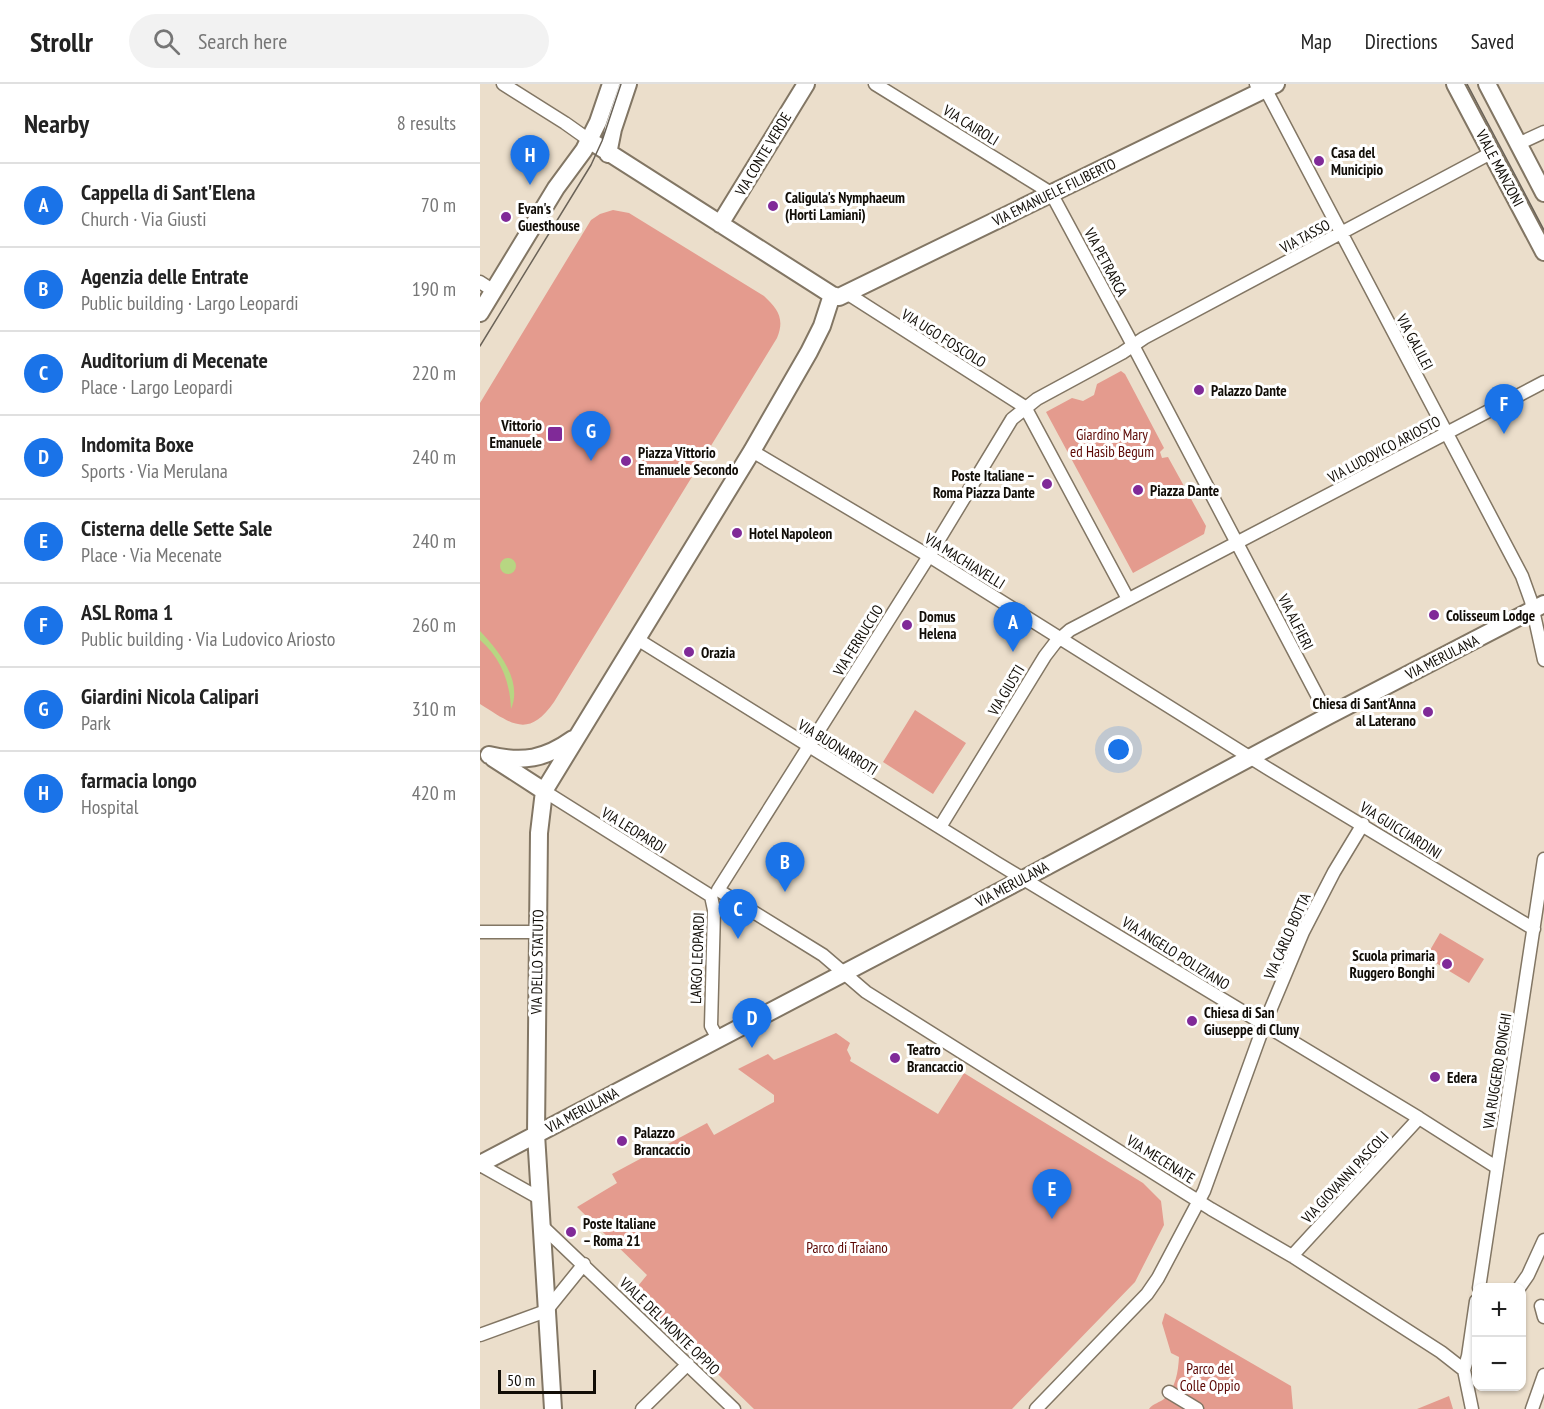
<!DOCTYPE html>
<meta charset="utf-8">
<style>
body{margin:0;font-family:"PT Sans Narrow",sans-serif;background:#f2f2f2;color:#222}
.controls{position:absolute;right:18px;bottom:18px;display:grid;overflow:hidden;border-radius:12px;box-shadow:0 2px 4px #0004}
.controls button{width:54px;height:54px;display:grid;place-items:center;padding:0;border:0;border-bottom:2px solid #e0e0e0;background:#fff;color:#222;font:30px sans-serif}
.scale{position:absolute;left:18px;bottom:15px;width:98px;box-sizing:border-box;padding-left:6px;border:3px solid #110d07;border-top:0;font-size:16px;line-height:21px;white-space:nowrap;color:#110d07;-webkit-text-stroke:4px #fff;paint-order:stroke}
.you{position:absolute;left:639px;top:666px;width:21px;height:21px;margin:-15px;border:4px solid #fff;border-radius:50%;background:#1a73e8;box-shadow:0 0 0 9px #1a73e833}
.badge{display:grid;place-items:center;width:39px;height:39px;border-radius:50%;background:#1a73e8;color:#fff;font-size:20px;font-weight:700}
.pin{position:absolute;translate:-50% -50px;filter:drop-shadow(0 2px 3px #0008)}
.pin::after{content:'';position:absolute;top:32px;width:21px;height:18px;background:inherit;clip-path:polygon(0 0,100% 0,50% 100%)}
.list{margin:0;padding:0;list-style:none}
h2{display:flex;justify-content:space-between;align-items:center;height:78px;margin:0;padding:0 24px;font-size:26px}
h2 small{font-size:20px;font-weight:400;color:#767676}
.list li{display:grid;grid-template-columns:39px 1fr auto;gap:18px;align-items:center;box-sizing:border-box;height:84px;padding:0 24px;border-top:2px solid #e0e0e0}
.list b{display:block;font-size:22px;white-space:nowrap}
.list p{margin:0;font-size:20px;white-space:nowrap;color:#767676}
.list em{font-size:20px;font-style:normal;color:#767676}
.icon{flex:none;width:33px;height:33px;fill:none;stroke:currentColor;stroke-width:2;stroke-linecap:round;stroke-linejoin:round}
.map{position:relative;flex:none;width:1064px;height:1325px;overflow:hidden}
header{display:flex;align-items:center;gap:36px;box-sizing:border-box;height:84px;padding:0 30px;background:#fff;border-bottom:2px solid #e0e0e0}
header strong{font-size:28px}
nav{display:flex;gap:33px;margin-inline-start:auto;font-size:21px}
.search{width:420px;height:54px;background:#f2f2f2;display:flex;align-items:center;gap:15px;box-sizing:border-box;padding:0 21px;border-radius:33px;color:#767676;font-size:22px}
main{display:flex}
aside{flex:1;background:#fff}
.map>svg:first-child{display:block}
.green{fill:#e49b8e}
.water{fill:#b7d682}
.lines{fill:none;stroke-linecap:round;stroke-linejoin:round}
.street-casing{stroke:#827664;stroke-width:15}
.secondary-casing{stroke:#827664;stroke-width:20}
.street{stroke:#fff;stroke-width:12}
.secondary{stroke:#fff;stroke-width:16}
.tram{stroke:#6a6257;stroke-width:1.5}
.poi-dot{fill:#802a98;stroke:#fff;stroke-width:2}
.labels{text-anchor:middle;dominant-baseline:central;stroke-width:6;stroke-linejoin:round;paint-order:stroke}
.street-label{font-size:15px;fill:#110d07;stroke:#fff}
.poi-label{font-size:15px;font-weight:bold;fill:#110d07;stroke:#fff;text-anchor:start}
.park-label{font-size:15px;fill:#5c0804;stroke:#fff}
</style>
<header>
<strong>Strollr</strong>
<div class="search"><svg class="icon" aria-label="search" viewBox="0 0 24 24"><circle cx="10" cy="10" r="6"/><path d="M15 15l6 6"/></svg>Search here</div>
<nav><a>Map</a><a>Directions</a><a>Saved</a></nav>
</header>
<main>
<aside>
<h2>Nearby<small>8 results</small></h2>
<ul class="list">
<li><span class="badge">A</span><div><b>Cappella di Sant'Elena</b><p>Church · Via Giusti</p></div><em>70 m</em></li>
<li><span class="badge">B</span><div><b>Agenzia delle Entrate</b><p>Public building · Largo Leopardi</p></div><em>190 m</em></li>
<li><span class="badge">C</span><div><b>Auditorium di Mecenate</b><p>Place · Largo Leopardi</p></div><em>220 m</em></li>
<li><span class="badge">D</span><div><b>Indomita Boxe</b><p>Sports · Via Merulana</p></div><em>240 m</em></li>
<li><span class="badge">E</span><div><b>Cisterna delle Sette Sale</b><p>Place · Via Mecenate</p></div><em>240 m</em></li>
<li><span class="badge">F</span><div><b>ASL Roma 1</b><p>Public building · Via Ludovico Ariosto</p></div><em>260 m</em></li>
<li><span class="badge">G</span><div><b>Giardini Nicola Calipari</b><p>Park</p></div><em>310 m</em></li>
<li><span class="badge">H</span><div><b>farmacia longo</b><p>Hospital</p></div><em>420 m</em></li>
</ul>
</aside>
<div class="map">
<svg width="1064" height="1325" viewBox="0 0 1064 1325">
<rect width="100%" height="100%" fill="#ebdecb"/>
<path class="green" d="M 133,126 L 149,129 L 284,212 C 298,225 305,235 297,254 L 74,618 C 48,655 32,640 0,620 L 0,319 L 111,136 L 120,130 Z
M 641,287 L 645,290 L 684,364 L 680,368 L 682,374 L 688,373 L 726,442 L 724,450 L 653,489 L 566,328 L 592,314 L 603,317 L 614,311 L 617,300 Z
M 435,626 L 486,659 L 453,710 L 403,678 Z
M 960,849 L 1004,875 L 989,899 L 946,873 Z
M 356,949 L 370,959 L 367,966 L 371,974 L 370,977 L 458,1030 L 484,989 L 663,1099 L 681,1117 L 684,1141 L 655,1198 L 532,1325 L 274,1325 L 153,1208 L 167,1191 L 97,1123 L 137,1099 L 132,1090 L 227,1039 L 234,1051 L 294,1018 L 294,1011 L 258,985 L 288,970 L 294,976 Z
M 685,1229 L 811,1302 L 813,1325 L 669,1325 C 673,1319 680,1319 685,1314 C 696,1302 698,1289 699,1273 L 691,1269 L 682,1239 Z
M 969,1312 L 973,1325 L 937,1325 Z"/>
<path class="water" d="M20 482a8 8 0 1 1 16 0a8 8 0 1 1-16 0Z
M 0,547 C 19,567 43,597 31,625 C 30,598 21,574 0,556 Z"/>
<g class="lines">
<defs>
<path id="street" d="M 23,0 L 85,39 L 109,56
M 395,0 L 571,109 L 647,250 L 848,632
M 776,0 L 787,8 L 1042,492 L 1051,517 L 1064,576
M 1038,60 L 1064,48
M 0,198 L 14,207
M 368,210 L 545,323 L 648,515
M 272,367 L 449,472 L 787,684 L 1054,845
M 157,555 L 517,779 L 939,1034 L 1016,1083
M 64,707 L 231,812 L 234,826 L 231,942 L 238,955
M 460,743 L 565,572 L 575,559 L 590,546 L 1064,298
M 238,806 L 449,472 L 532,335 L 557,315 L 642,269 L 664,254 L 1011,69
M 238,806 L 343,871 L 386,908 L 731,1125 L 812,1172 L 961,1268 L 984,1286
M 0,848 L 58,848
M 0,1081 L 59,1114
M 61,1141 L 254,1325
M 812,1172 L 939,1034
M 999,1204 L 1064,775
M 1039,1204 L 1048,1191 L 1064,1156
M 1061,1222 L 1064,1233
M 0,1251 L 66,1227 L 104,1180
M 689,1308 L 717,1325
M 162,1325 L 208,1280
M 556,1325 L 667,1210 L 678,1194 L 724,1107 L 784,941 L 823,848 L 854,788 L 883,740
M 992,1325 L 984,1286 L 988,1272 L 996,1217
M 1052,1325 L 1064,1291"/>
<path id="secondary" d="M 975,0 L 1064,168
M 1007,0 L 1064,109
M 109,56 L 352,211 L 359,213 L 796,0
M 128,70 L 133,45 L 148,0
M 240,140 L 326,0
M 0,229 L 76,104 L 104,66 L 118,38 L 131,0
M 9,671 C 43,679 65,675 93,655
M 13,674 L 64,707
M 0,1080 L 545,794 L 848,632 L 1064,520
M 73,1325 L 56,1050 L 59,749 L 64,707 L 272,367 L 329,268 L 342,242 L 352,211"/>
</defs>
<use href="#street" class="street-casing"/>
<use href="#secondary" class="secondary-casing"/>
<use href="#street" class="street"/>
<use href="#secondary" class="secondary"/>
<path class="tram" d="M 987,0 L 1064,146
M 0,262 L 111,81 L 122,57 L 141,0"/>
</g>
<g class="poi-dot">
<circle cx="839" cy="77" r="6"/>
<circle cx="293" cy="122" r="6"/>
<circle cx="26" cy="133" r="6"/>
<circle cx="719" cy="306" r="6"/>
<rect x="67" y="342" width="16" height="16" rx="3"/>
<circle cx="146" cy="377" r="6"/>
<circle cx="567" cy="400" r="6"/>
<circle cx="658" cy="406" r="6"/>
<circle cx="257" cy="449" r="6"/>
<circle cx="954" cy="531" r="6"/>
<circle cx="427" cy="541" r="6"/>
<circle cx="209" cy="568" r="6"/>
<circle cx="948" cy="628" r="6"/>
<circle cx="967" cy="880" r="6"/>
<circle cx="712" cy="937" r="6"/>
<circle cx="415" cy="974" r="6"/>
<circle cx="955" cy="993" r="6"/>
<circle cx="142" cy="1057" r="6"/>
<circle cx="91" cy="1148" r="6"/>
</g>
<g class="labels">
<g class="street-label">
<text transform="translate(491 41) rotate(32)">VIA CAIROLI</text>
<text transform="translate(283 70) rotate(-59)">VIA CONTE VERDE</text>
<text transform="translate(1020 84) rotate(62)">VIALE MANZONI</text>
<text transform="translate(574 108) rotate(-26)">VIA EMANUELE FILIBERTO</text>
<text transform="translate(825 152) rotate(-28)">VIA TASSO</text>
<text transform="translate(626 178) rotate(62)">VIA PETRARCA</text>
<text transform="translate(464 254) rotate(32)">VIA UGO FOSCOLO</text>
<text transform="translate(935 258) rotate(62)">VIA GALILEI</text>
<text transform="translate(904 365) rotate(-28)">VIA LUDOVICO ARIOSTO</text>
<text transform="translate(485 477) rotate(32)">VIA MACHIAVELLI</text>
<text transform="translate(816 538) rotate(63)">VIA ALFIERI</text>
<text transform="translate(378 556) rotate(-58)">VIA FERRUCCIO</text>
<text transform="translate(962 573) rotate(-27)">VIA MERULANA</text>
<text transform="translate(526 606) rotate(-59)">VIA GIUSTI</text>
<text transform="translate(358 663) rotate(32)">VIA BUONARROTI</text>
<text transform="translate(154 746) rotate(32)">VIA LEOPARDI</text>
<text transform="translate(921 746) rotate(32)">VIA GUICCIARDINI</text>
<text transform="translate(532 800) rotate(-28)">VIA MERULANA</text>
<text transform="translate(807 852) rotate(-66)">VIA CARLO BOTTA</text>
<text transform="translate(696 869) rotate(32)">VIA ANGELO POLIZIANO</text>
<text transform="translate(217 874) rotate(-88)">LARGO LEOPARDI</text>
<text transform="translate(57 878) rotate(-89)">VIA DELLO STATUTO</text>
<text transform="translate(1017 987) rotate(-81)">VIA RUGGERO BONGHI</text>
<text transform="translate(102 1026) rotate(-28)">VIA MERULANA</text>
<text transform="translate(681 1075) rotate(32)">VIA MECENATE</text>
<text transform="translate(865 1093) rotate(-47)">VIA GIOVANNI PASCOLI</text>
<text transform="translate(190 1242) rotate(44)">VIALE DEL MONTE OPPIO</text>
</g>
<g class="poi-label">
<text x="851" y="68">Casa del<tspan x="851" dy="17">Municipio</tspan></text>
<text x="305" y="113">Caligula's Nymphaeum<tspan x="305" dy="17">(Horti Lamiani)</tspan></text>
<text x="38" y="124">Evan's<tspan x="38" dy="17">Guesthouse</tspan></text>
<text x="731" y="306">Palazzo Dante</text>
<text x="62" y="341" text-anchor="end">Vittorio<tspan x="62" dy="17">Emanuele</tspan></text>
<text x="158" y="368">Piazza Vittorio<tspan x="158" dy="17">Emanuele Secondo</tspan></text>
<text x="555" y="391" text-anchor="end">Poste Italiane –<tspan x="555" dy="17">Roma Piazza Dante</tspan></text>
<text x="670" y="406">Piazza Dante</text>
<text x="269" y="449">Hotel Napoleon</text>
<text x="966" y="531">Colisseum Lodge</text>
<text x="439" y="532">Domus<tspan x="439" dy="17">Helena</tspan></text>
<text x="221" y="568">Orazia</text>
<text x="936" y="619" text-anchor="end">Chiesa di Sant'Anna<tspan x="936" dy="17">al Laterano</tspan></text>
<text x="955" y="871" text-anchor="end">Scuola primaria<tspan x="955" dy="17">Ruggero Bonghi</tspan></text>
<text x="724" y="928">Chiesa di San<tspan x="724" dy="17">Giuseppe di Cluny</tspan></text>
<text x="427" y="965">Teatro<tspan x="427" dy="17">Brancaccio</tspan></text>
<text x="967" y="993">Edera</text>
<text x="154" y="1048">Palazzo<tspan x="154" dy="17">Brancaccio</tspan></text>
<text x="103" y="1139">Poste Italiane<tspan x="103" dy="17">– Roma 21</tspan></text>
</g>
<g class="park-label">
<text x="632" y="350">Giardino Mary<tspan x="632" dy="17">ed Hasib Begum</tspan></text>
<text x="367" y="1163">Parco di Traiano</text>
<text x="730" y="1284">Parco del<tspan x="730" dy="17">Colle Oppio</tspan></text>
</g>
</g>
</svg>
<div class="controls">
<button>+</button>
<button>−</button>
</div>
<div class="scale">50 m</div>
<div class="you"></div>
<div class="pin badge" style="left:533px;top:568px">A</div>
<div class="pin badge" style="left:305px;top:808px">B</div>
<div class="pin badge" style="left:258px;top:855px">C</div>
<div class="pin badge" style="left:272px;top:964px">D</div>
<div class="pin badge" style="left:572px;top:1135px">E</div>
<div class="pin badge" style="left:1024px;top:350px">F</div>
<div class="pin badge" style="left:111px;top:377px">G</div>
<div class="pin badge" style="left:50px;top:101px">H</div>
</div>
</main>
